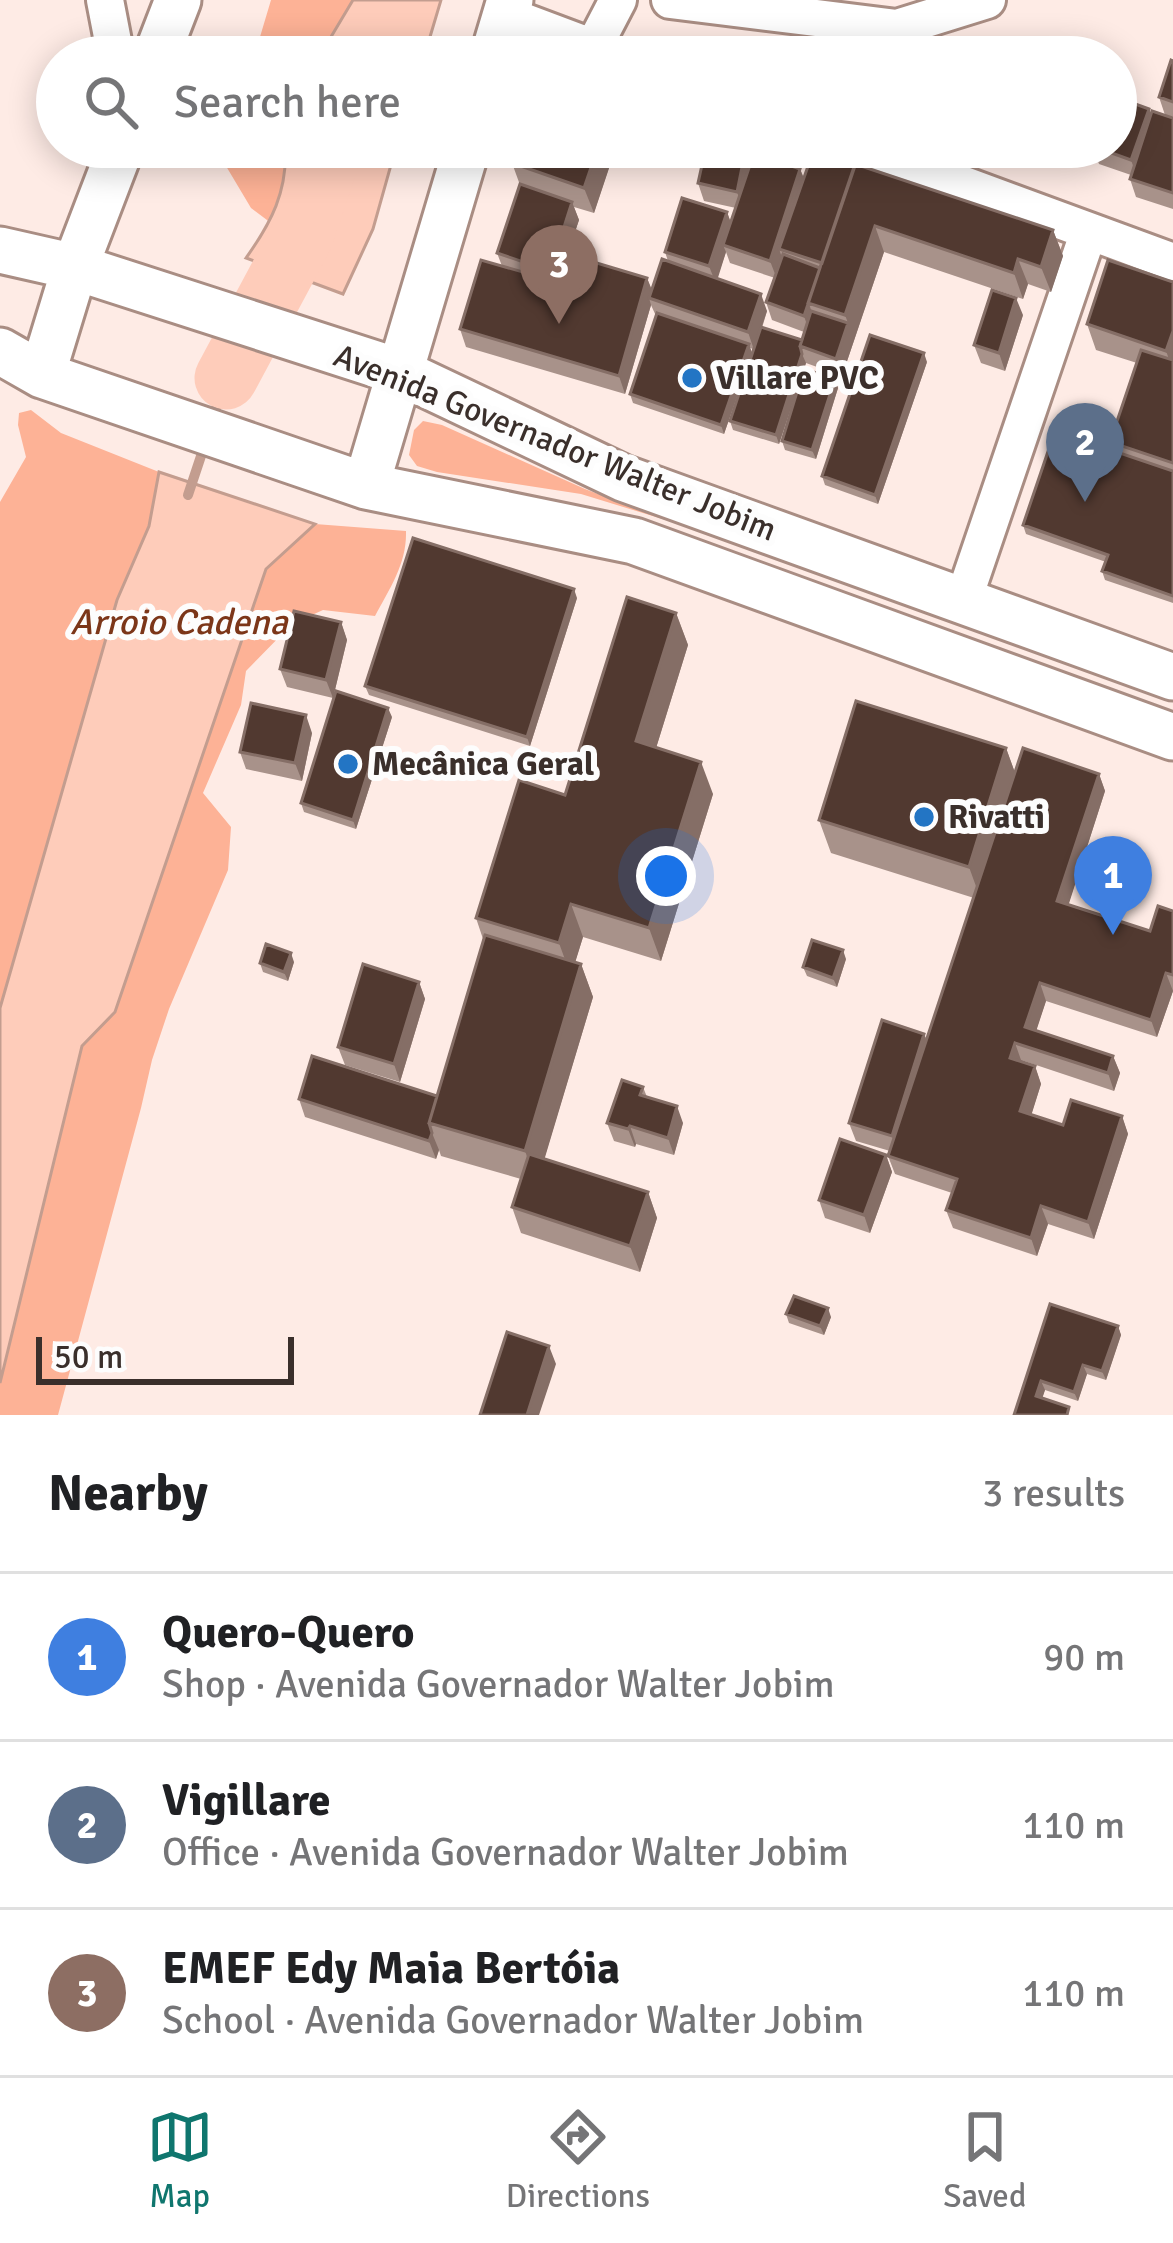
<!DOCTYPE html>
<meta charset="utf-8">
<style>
body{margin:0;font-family:Signika,sans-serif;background:#f2f2f2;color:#202124}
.scale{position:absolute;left:36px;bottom:30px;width:258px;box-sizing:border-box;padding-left:12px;border:6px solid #3a2f2b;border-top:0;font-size:33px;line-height:42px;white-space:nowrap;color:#3a2f2b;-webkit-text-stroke:9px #fdfdfd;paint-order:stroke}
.you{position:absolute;left:666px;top:876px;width:42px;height:42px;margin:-30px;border:9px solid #fff;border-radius:50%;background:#1a73e8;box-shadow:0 0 0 18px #1a73e833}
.badge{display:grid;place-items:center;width:78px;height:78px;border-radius:50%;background:#0f766e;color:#fff;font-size:39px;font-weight:700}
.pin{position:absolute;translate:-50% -99px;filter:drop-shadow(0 3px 6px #0008)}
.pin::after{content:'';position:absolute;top:63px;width:42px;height:36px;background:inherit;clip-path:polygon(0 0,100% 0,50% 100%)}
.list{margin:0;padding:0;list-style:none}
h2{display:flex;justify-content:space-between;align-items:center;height:156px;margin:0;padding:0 48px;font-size:51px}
h2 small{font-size:39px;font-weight:400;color:#757577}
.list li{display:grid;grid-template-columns:78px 1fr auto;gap:36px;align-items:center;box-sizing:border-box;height:168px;padding:0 48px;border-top:3px solid #e0e0e0}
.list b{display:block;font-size:45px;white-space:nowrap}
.list p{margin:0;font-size:39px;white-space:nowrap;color:#757577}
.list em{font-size:39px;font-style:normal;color:#757577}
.icon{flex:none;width:66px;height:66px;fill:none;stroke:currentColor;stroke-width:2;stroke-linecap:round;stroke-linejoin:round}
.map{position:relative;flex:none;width:1173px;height:1415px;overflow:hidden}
.search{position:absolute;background:#fff;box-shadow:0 6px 30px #0003;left:36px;right:36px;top:36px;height:132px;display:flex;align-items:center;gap:30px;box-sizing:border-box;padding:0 42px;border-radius:66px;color:#757577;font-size:45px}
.sheet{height:660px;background:#fff}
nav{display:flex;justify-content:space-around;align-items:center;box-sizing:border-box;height:168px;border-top:3px solid #e0e0e0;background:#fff;font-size:33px;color:#757577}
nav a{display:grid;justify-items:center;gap:6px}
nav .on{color:#0f766e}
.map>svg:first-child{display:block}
.green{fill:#fdb296}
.water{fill:#feccba;stroke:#c39d8f;stroke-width:3}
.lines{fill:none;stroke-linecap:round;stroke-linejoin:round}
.stream{stroke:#c39d8f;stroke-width:10}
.river{stroke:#feccba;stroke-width:63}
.minor-casing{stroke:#a98d83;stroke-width:42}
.major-casing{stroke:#a98d83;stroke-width:51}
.minor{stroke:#fff;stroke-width:36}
.major{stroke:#fff;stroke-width:45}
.wall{fill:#a8928a;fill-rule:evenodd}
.shaded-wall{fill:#856e66}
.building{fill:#513930;stroke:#856e66;stroke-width:3}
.poi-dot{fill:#2375c4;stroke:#fdfdfd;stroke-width:4.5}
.labels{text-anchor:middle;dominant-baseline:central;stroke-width:12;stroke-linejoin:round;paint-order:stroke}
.poi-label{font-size:33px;font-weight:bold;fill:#3a2f2b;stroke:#fdfdfd;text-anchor:start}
.street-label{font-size:33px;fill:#3a2f2b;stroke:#fdfdfd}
.water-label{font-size:36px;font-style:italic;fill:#7c3619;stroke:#fdfdfd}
</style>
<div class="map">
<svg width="1173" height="1415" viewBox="0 0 1173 1415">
<rect width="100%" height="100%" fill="#feebe5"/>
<path class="green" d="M 271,0 L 353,0 L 319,57 L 254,57 Z
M 227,147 L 285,147 L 286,169 L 271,223 L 251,208 L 223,161 Z
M 31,410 L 61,433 L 159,472 L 149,526 L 117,600 L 0,1008 L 0,502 L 26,457 L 18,425 L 19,413 Z
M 423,421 L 442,425 L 585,489 L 669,521 L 581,494 L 437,472 L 417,466 L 409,455 L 414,430 Z
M 315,524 L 406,531 C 407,563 390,588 375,616 L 323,610 L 292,624 L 246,671 L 241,705 L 203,793 L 231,827 L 228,870 L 169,1009 L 152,1060 L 141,1108 L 58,1415 L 0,1415 L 0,1383 L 82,1046 L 115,1012 L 266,569 Z"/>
<path class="water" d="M 353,0 L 441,0 L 424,57 L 319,57 Z
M 285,147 L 396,147 L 373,229 L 343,294 L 246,258 C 271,223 288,191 285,147 Z
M 159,472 L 315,524 L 266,569 L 115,1012 L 82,1046 L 0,1383 L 0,1008 L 117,600 L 149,526 Z"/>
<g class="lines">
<path class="stream" d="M 212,421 L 226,378
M 188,495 L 205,444"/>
<path class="river" d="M 226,378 L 301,238 L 332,147"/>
<defs>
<path id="minor" d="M 105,0 L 116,57
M 670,0 L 897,28 L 987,0
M 506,15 L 618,57
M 593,48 L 618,0
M 861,147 L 1173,262
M 963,601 L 1089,231"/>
<path id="major" d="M 156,57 L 178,0
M 493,57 L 510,0
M 0,250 L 75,267 L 400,372 L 623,478 L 1173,677
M 0,351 L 42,375 L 366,486 L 634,541 L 1173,737
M 42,375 L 75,267 L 121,147
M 366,486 L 467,147"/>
</defs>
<use href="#minor" class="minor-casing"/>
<use href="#major" class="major-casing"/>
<use href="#minor" class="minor"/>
<use href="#major" class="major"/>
</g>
<path class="wall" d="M 1173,61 L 1173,117 L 1165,115 L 1159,97 Z
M 1149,109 L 1151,115 L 1173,118 L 1173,209 L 1136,197 L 1130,179 L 1131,175 L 1099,164 L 1093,147 Z
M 517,147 L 616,147 L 594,213 L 574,207 L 579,220 L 558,282 L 647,278 L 652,290 L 668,261 L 665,252 L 727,212 L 731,223 L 736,208 L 704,201 L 698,183 L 706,147 L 755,147 L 755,154 L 800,169 L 804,178 L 1053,230 L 1063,256 L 1051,292 L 1028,284 L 1023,299 L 884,252 L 842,376 L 806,363 L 779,444 L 733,430 L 730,421 L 753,349 L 750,348 L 752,353 L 724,434 L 633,403 L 630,394 L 656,316 L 651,305 L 625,394 L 466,347 L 460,329 L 502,266 L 497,253 L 520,185 L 512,163 ZM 726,252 L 730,263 L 775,278 L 766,302 L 772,320 L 804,332 L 802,340 L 762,328 L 767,311 L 717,278 Z
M 1173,282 L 1173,603 L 1105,580 L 1102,571 L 1106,562 L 1026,534 L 1023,525 L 1113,451 L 1110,442 L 1137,363 L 1096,350 L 1087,324 Z
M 1023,315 L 1005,371 L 981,363 L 974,345 Z
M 927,362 L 878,504 L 825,485 L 822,476 Z
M 835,379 L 838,388 L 816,459 L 785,450 L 782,441 Z
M 577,598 L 530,746 L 369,695 L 365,686 Z
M 676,613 L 688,645 L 656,748 L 713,794 L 661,961 L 583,937 L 575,962 L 581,964 L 593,997 L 544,1159 L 648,1192 L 657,1218 L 640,1272 L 521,1233 L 512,1207 L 521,1179 L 441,1156 L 439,1150 L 436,1159 L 305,1117 L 299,1099 L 437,1096 L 483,939 L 476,918 L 565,795 Z
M 341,622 L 347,640 L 333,698 L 287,687 L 280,669 Z
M 392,717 L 356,829 L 304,812 L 301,803 Z
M 312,733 L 302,781 L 246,769 L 240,752 Z
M 1006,748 L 1015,773 L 1099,774 L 1105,791 L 1068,905 L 1150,931 L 1173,911 L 1173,991 L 1157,1037 L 1046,1001 L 1036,1030 L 1113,1056 L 1120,1073 L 1114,1091 L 1021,1060 L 1035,1066 L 1041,1084 L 1031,1115 L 1063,1125 L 1122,1116 L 1128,1134 L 1094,1239 L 1048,1224 L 1037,1256 L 953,1228 L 946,1210 L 952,1193 L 895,1174 L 888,1156 L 890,1151 L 856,1141 L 849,1123 L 924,1034 L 927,1040 L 974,898 L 831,853 L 819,820 Z
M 846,959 L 837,987 L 807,976 L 803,967 Z
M 294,962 L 288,981 L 263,972 L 260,963 Z
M 419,982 L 425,999 L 400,1082 L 345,1065 L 338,1047 Z
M 643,1087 L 647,1097 L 683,1123 L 674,1155 L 636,1144 L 635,1147 L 614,1141 L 607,1123 Z
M 886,1155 L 892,1172 L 870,1233 L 825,1218 L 819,1200 Z
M 1050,1304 L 1118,1326 L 1121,1335 L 1106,1380 L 1087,1374 L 1078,1401 L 1045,1390 L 1042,1398 L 1014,1415 Z
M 786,1314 L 831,1317 L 824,1335 L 789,1323 Z"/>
<path class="shaded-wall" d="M 1149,109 L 1155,126 L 1137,177 L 1131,160 Z
M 598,147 L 616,147 L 594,213 L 584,188 Z
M 746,147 L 755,147 L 756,151 L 743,209 L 737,192 Z
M 800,169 L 807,187 L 779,249 L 783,260 L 777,279 L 770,261 Z
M 572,202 L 579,220 L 556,288 L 550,271 Z
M 727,212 L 733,229 L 723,245 L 726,252 L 716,284 L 709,266 Z
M 875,226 L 884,252 L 842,376 L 836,359 L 848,323 L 845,315 Z
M 1053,230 L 1063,256 L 1051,292 L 1041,267 Z
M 1018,259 L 1028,284 L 1023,299 L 1014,273 Z
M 647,278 L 654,296 L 649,298 L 651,305 L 625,394 L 619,376 Z
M 761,294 L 767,311 L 754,350 L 748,332 Z
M 1016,298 L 1023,315 L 1005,371 L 999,353 Z
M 809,304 L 815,321 L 810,334 L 804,316 Z
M 1173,331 L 1173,370 L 1166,351 Z
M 749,344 L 752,353 L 724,434 L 721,425 Z
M 924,353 L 927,362 L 878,504 L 875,495 Z
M 802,354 L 806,363 L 779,444 L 776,435 Z
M 835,379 L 838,388 L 816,459 L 812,450 Z
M 574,589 L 577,598 L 530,746 L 527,737 Z
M 676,613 L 688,645 L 648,774 L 636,741 Z
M 341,622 L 347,640 L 333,698 L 326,680 Z
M 388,708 L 392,717 L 356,829 L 353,820 Z
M 306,715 L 312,733 L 302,781 L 295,763 Z
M 1006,748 L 1018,781 L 981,900 L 969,867 Z
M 701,762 L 713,794 L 661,961 L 649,928 Z
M 1099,774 L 1105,791 L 1064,919 L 1057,901 Z
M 571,904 L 583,937 L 571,976 L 559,943 Z
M 843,950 L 846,959 L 837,987 L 833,978 Z
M 291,953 L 294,962 L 288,981 L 284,972 Z
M 581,964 L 593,997 L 537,1184 L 525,1151 Z
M 1166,973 L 1173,991 L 1157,1037 L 1151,1020 Z
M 419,982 L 425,999 L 400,1082 L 394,1064 Z
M 1040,983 L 1046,1001 L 1032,1044 L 1025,1027 Z
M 924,1034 L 930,1051 L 898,1154 L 892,1136 Z
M 1015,1043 L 1021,1060 L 1016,1076 L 1010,1058 Z
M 1113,1056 L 1120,1073 L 1114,1091 L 1108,1073 Z
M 1035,1066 L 1041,1084 L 1027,1129 L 1020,1111 Z
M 677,1106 L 683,1123 L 674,1155 L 668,1138 Z
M 1122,1116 L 1128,1134 L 1094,1239 L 1088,1222 Z
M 630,1126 L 636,1144 L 635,1147 L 628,1129 Z
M 432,1133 L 439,1150 L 436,1159 L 429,1141 Z
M 886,1155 L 892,1172 L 870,1233 L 864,1215 Z
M 648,1192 L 657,1218 L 640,1272 L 630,1246 Z
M 1041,1206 L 1048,1224 L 1037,1256 L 1031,1238 Z
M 828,1308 L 831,1317 L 824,1335 L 820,1326 Z
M 1118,1326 L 1121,1335 L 1106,1380 L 1102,1371 Z
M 549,1346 L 556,1364 L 539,1415 L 527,1415 Z
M 1083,1365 L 1087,1374 L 1078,1401 L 1074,1392 Z
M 1041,1381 L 1045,1390 L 1040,1405 L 1036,1396 Z"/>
<path class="building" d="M 838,55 L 932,56 L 838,57 Z
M 1171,60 L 1173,61 L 1173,102 L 1159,97 Z
M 1116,97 L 1149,109 L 1131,160 L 1095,147 L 1116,147 Z
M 1152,111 L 1173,118 L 1173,193 L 1130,179 Z
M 517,147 L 598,147 L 584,188 L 512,163 Z
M 706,147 L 746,147 L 737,192 L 698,183 Z
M 813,152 L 855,166 L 822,263 L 779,249 Z
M 754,153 L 800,169 L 770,261 L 723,245 Z
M 855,164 L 1053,230 L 1041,267 L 1018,259 L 1014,273 L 875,226 L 845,315 L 808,303 Z
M 520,184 L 572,202 L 550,271 L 497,253 Z
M 682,198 L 727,212 L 709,266 L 665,252 Z
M 783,254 L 820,268 L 804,316 L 766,302 Z
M 570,255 L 647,278 L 619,376 L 460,329 L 481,260 L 561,283 Z
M 662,259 L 761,294 L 748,332 L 649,298 Z
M 1108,260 L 1173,282 L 1173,331 L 1166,351 L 1087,324 Z
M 992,290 L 1016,298 L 999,353 L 974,345 Z
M 811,311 L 848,323 L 836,359 L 800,346 Z
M 657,313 L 749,344 L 721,425 L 630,394 Z
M 761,327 L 802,340 L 800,346 L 802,354 L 776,435 L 730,421 Z
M 870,335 L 924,353 L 875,495 L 822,476 Z
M 1141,350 L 1173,360 L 1173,463 L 1110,442 Z
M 804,369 L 835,379 L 812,450 L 782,441 Z
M 1055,431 L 1173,471 L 1173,596 L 1102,571 L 1108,555 L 1023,525 Z
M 413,538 L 574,589 L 527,737 L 365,686 Z
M 627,597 L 676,613 L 636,741 L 701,762 L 649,928 L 571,904 L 559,943 L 476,918 L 519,780 L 565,795 Z
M 294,611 L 341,622 L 326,680 L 280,669 Z
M 336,691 L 388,708 L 353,820 L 301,803 Z
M 856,701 L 1006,748 L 969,867 L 819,820 Z
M 251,703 L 306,715 L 295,763 L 240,752 Z
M 1023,748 L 1099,774 L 1057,901 L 1150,931 L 1158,906 L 1173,911 L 1173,975 L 1166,973 L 1151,1020 L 1040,983 L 1025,1027 L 1113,1056 L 1108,1073 L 1015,1043 L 1010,1058 L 1035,1066 L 1020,1111 L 1063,1125 L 1071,1100 L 1122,1116 L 1088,1222 L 1041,1206 L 1031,1238 L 946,1210 L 957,1179 L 888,1156 Z
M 485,935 L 581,964 L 525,1151 L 429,1123 Z
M 812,940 L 843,950 L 833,978 L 803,967 Z
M 266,944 L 291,953 L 284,972 L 260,963 Z
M 363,964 L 419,982 L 394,1064 L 338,1047 Z
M 882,1020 L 924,1034 L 892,1136 L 849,1123 Z
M 312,1056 L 437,1096 L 429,1123 L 432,1133 L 429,1141 L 299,1099 Z
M 622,1080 L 643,1087 L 640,1095 L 677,1106 L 668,1138 L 630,1126 L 628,1129 L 607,1123 Z
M 840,1139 L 886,1155 L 864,1215 L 819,1200 Z
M 529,1154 L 648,1192 L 630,1246 L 512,1207 Z
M 794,1296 L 828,1308 L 820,1326 L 786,1314 Z
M 1050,1304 L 1118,1326 L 1102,1371 L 1083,1365 L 1074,1392 L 1041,1381 L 1036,1396 L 1069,1407 L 1067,1415 L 1014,1415 Z
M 507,1332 L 549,1346 L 527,1415 L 480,1415 Z"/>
<g class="poi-dot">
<circle cx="692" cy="378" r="12"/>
<circle cx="348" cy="764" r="12"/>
<circle cx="924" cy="817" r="12"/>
</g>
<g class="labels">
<g class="poi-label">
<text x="716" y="378">Villare PVC</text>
<text x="372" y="764">Mecânica Geral</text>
<text x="948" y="817">Rivatti</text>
</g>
<g class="street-label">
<text transform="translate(555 443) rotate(22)">Avenida Governador Walter Jobim</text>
</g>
<g class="water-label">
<text x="179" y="622">Arroio Cadena</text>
</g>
</g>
</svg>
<div class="scale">50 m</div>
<div class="you"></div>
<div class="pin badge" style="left:1113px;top:935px;background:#3f7fe0">1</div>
<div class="pin badge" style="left:1085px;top:502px;background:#5c6f8a">2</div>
<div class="pin badge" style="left:559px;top:324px;background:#8d6e63">3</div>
<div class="search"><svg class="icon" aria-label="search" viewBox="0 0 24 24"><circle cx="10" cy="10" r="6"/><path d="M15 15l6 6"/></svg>Search here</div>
</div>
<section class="sheet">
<h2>Nearby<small>3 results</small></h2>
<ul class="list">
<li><span class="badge" style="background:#3f7fe0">1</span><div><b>Quero-Quero</b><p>Shop · Avenida Governador Walter Jobim</p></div><em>90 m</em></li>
<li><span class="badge" style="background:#5c6f8a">2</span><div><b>Vigillare</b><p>Office · Avenida Governador Walter Jobim</p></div><em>110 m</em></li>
<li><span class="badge" style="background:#8d6e63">3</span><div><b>EMEF Edy Maia Bertóia</b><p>School · Avenida Governador Walter Jobim</p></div><em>110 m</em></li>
</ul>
</section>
<nav>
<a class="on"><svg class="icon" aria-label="map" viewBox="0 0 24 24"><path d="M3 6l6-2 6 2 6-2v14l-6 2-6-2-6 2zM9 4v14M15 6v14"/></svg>Map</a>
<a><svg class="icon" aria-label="directions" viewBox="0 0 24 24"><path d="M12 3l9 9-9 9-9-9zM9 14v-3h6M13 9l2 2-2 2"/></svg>Directions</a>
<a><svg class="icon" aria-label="saved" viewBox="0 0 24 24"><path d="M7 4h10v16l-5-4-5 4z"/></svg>Saved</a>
</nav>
